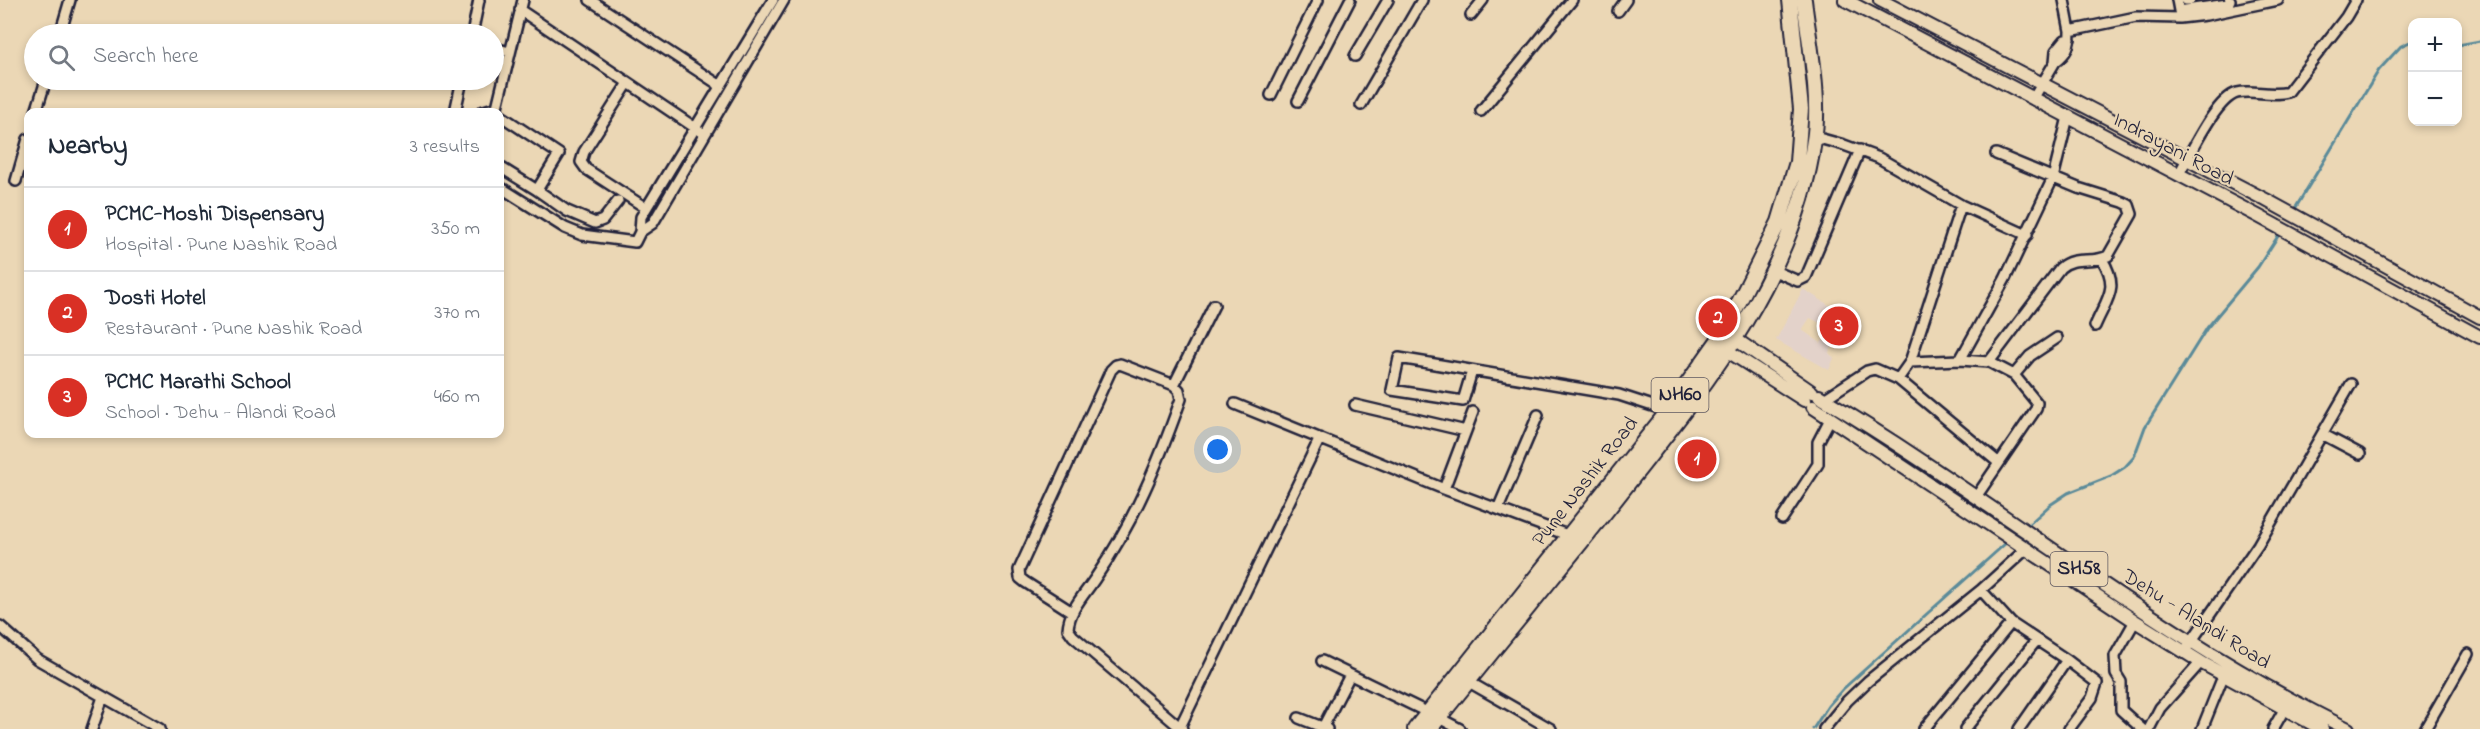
<!DOCTYPE html>
<meta charset="utf-8">
<style>
body{margin:0;font-family:"Indie Flower",sans-serif;background:#f2f2f3;color:#1f2937}
.controls{position:absolute;right:18px;top:18px;display:grid;overflow:hidden;border-radius:12px;box-shadow:0 3px 9px #0003}
.controls button{width:54px;height:54px;display:grid;place-items:center;padding:0;border:0;border-bottom:2px solid #e0e1e3;background:#fff;color:#1f2937;font:30px sans-serif}
.you{position:absolute;left:1218px;top:450px;width:21px;height:21px;margin:-15px;border:4px solid #fff;border-radius:50%;background:#1a73e8;box-shadow:0 0 0 9px #1a73e833}
.badge{display:grid;place-items:center;width:39px;height:39px;border-radius:50%;background:#d93025;color:#fff;font-size:20px;font-weight:700}
.pin{position:absolute;translate:-50% -50%;border:3px solid #fff;box-shadow:0 2px 6px #0006}
.list{margin:0;padding:0;list-style:none}
h2{display:flex;justify-content:space-between;align-items:center;height:78px;margin:0;padding:0 24px;font-size:26px}
h2 small{font-size:20px;font-weight:400;color:#747a83}
.list li{display:grid;grid-template-columns:39px 1fr auto;gap:18px;align-items:center;box-sizing:border-box;height:84px;padding:0 24px;border-top:2px solid #e0e1e3}
.list b{display:block;font-size:22px;white-space:nowrap}
.list p{margin:0;font-size:20px;white-space:nowrap;color:#747a83}
.list em{font-size:20px;font-style:normal;color:#747a83}
.icon{flex:none;width:33px;height:33px;fill:none;stroke:currentColor;stroke-width:2;stroke-linecap:round;stroke-linejoin:round}
.map{position:relative;flex:none;width:2480px;height:729px;overflow:hidden}
.search{position:absolute;background:#fff;box-shadow:0 3px 9px #0003;left:24px;top:24px;width:480px;height:66px;display:flex;align-items:center;gap:15px;box-sizing:border-box;padding:0 21px;border-radius:33px;color:#747a83;font-size:22px}
.panel{position:absolute;background:#fff;box-shadow:0 3px 9px #0003;left:24px;top:108px;width:480px;height:330px;border-radius:12px}
.map>svg:first-child{display:block}
.built{fill:#e3d2ca}
.lines{fill:none;stroke-linecap:round;stroke-linejoin:round}
.stream{stroke:#5a8a99;stroke-width:3}
.minor-casing{stroke:#22223b;stroke-width:14}
.major-casing{stroke:#22223b;stroke-width:16}
.highway-casing{stroke:#22223b;stroke-width:18}
.minor{stroke:#ebd7b5;stroke-width:9}
.major{stroke:#ebd7b5;stroke-width:12}
.highway{stroke:#ebd7b5;stroke-width:14}
.labels{text-anchor:middle;dominant-baseline:central;stroke-width:4.5;stroke-linejoin:round;paint-order:stroke}
.shield{fill:#ebd7b5;stroke:#5e5860;stroke-width:1.5}
.shield-label{font-size:20px;font-weight:bold;fill:#22223b}
.street-label{font-size:21px;fill:#22223b;stroke:#ebd7b5}
</style>
<div class="map">
<svg width="2480" height="729" viewBox="0 0 2480 729">
<rect width="100%" height="100%" fill="#ebd7b5"/>
<filter id="ink" filterUnits="userSpaceOnUse"><feTurbulence type="fractalNoise" baseFrequency=".0167" numOctaves="2"/><feDisplacementMap in="SourceGraphic" scale="12" xChannelSelector="R" yChannelSelector="G"/><feConvolveMatrix kernelMatrix="1 2 1 2 8 2 1 2 1" color-interpolation-filters="sRGB"/></filter>
<g filter="url(#ink)">
<path class="built" d="M 1803,289 L 1855,321 L 1845,335 L 1810,318 L 1802,330 L 1821,343 L 1823,340 L 1833,346 L 1829,353 L 1834,358 L 1829,370 L 1776,340 Z"/>
<g class="lines">
<path class="stream" d="M 2458,45 L 2480,41
M 2293,212 L 2379,70 L 2401,46 L 2412,41
M 2027,526 L 2050,505 L 2068,493 L 2111,476 L 2125,467 L 2134,457 L 2145,427 L 2207,328 L 2258,267 L 2280,233
M 1813,729 L 1828,706 L 1843,689 L 2006,543"/>
<defs>
<path id="minor" d="M 590,0 L 721,86
M 2064,0 L 2070,31
M 2177,0 L 2180,16
M 2186,0 L 2190,0
M 520,10 L 700,131
M 1618,11 L 1626,0
M 2179,11 L 2228,4 L 2230,0
M 1471,15 L 1483,0
M 60,34 L 70,0
M 472,34 L 479,0
M 494,48 L 510,52
M 1355,56 L 1388,0
M 2055,62 C 2067,53 2070,46 2070,31 L 2136,17 L 2180,18 L 2206,15 L 2278,0
M 628,83 L 584,152 L 581,162 L 586,169 L 646,208
M 1271,95 L 1318,0
M 2033,99 L 2055,62 L 2056,51 L 2065,40 L 2070,39
M 1298,101 L 1350,0
M 1361,105 L 1422,0
M 1481,111 L 1572,0
M 36,112 L 46,80
M 455,112 L 462,80
M 481,112 L 497,107
M 498,112 L 497,107 L 523,0
M 500,115 L 559,154 L 537,190 L 500,167
M 1815,137 L 1844,145 L 1879,158 L 1961,205 L 1910,362 L 1898,379 L 1875,369 L 1867,371 L 1824,399
M 2178,175 C 2190,156 2215,99 2237,93 C 2253,89 2271,97 2288,92 L 2346,17 L 2356,0
M 16,181 L 28,139
M 500,187 L 565,228 L 582,235 L 635,242 L 640,232 L 641,217 L 773,0
M 537,190 L 567,211 L 595,223 L 603,220 L 618,201
M 1961,205 L 2027,235
M 640,232 L 653,223 L 784,0
M 1772,270 L 1798,281 L 1806,277 L 1860,150
M 2095,326 C 2107,298 2120,288 2102,259
M 1960,360 L 1989,362 L 2014,375 L 2030,356 L 2057,338
M 1910,362 L 1960,360 L 2005,279 L 2053,178 L 2068,117
M 1989,362 L 2060,268 C 2074,255 2092,264 2108,256 L 2132,214 L 2129,205 L 2123,202 L 2078,188 L 1996,154
M 1472,371 L 1463,401 L 1392,390 L 1399,358 L 1619,395 L 1668,411
M 1898,379 L 1999,463
M 1174,385 L 1214,305
M 1235,404 L 1444,489 L 1570,536
M 1355,405 L 1466,431
M 2322,434 L 2360,454
M 1444,489 L 1473,412
M 1976,497 L 2036,409 L 2037,403 L 2014,375
M 1498,509 L 1538,415
M 1782,519 L 1818,464 L 1818,442 L 1830,419
M 1981,590 L 2025,550
M 1072,612 L 1025,582 L 1020,578 L 1019,570 L 1111,370 L 1116,365 L 1120,364 L 1174,385 L 1179,390 L 1181,399 C 1159,461 1134,522 1096,577 C 1086,593 1069,609 1068,629 L 1073,636 L 1182,729
M 2135,621 L 2115,656 L 2116,674 L 2121,682 L 2121,710 L 2142,729
M 0,626 L 37,659 L 160,729
M 2184,652 L 2258,545 L 2351,384
M 1322,661 L 1429,713
M 1469,682 L 1551,729
M 1299,718 L 1327,729
M 1439,718 L 1460,729
M 1180,727 L 1320,438
M 1323,727 L 1350,675
M 92,729 L 103,697
M 1824,729 L 1847,701 L 1868,681 L 1981,590 L 2011,623 L 2067,660 L 2097,683 L 2092,698 L 2069,729
M 1924,729 L 2011,623
M 1965,729 L 2036,641
M 2019,729 L 2067,660
M 2149,729 L 2160,708 L 2201,662
M 2202,729 L 2226,669
M 2273,729 L 2285,708
M 2425,729 L 2468,654"/>
<path id="major" d="M 1845,0 L 2258,216 L 2480,337
M 1880,0 L 2266,200 L 2480,317
M 1728,334 L 1812,392
M 1720,346 L 1804,400
M 1819,396 C 1998,502 2159,638 2348,729
M 1813,407 L 2135,621 L 2204,664 L 2322,729"/>
<path id="highway" d="M 1415,729 L 1668,411 L 1724,332 L 1779,222 L 1797,162 L 1801,109 L 1790,0
M 1430,729 C 1491,652 1554,577 1615,500 C 1699,393 1795,279 1814,140 C 1821,97 1809,43 1804,0"/>
</defs>
<use href="#minor" class="minor-casing"/>
<use href="#major" class="major-casing"/>
<use href="#highway" class="highway-casing"/>
<use href="#minor" class="minor"/>
<use href="#major" class="major"/>
<use href="#highway" class="highway"/>
</g>
</g>
<g class="labels">
<g class="shield">
<rect x="1651.5" y="378" width="57" height="34" rx="4.5"/>
<rect x="2050.5" y="552" width="57" height="34" rx="4.5"/>
</g>
<g class="shield-label">
<text x="1680" y="395">NH60</text>
<text x="2079" y="569">SH58</text>
</g>
<g class="street-label">
<text transform="translate(2173 150) rotate(28)">Indrayani Road</text>
<text transform="translate(1586 482) rotate(-52)">Pune Nashik Road</text>
<text transform="translate(2196 620) rotate(32)">Dehu - Alandi Road</text>
</g>
</g>
</svg>
<div class="controls">
<button>+</button>
<button>−</button>
</div>
<div class="you"></div>
<div class="pin badge" style="left:1697px;top:459px">1</div>
<div class="pin badge" style="left:1718px;top:318px">2</div>
<div class="pin badge" style="left:1839px;top:326px">3</div>
<div class="search"><svg class="icon" aria-label="search" viewBox="0 0 24 24"><circle cx="10" cy="10" r="6"/><path d="M15 15l6 6"/></svg>Search here</div>
<section class="panel">
<h2>Nearby<small>3 results</small></h2>
<ul class="list">
<li><span class="badge">1</span><div><b>PCMC-Moshi Dispensary</b><p>Hospital · Pune Nashik Road</p></div><em>350 m</em></li>
<li><span class="badge">2</span><div><b>Dosti Hotel</b><p>Restaurant · Pune Nashik Road</p></div><em>370 m</em></li>
<li><span class="badge">3</span><div><b>PCMC Marathi School</b><p>School · Dehu - Alandi Road</p></div><em>460 m</em></li>
</ul>
</section>
</div>
